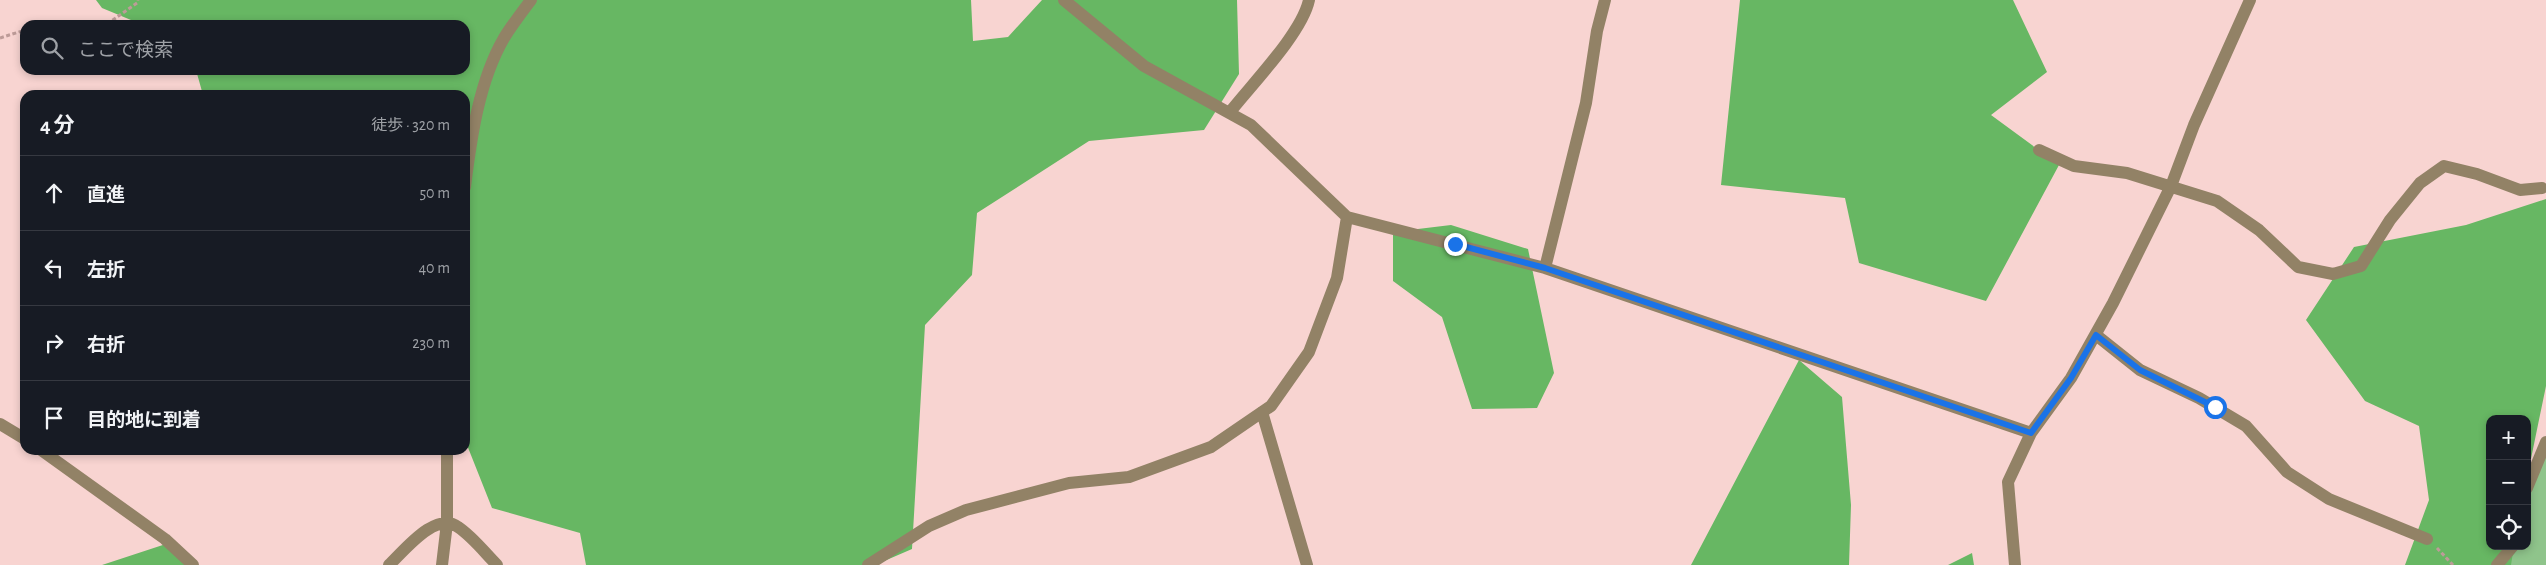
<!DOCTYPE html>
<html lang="ja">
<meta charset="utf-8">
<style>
body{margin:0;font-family:"Alegreya Sans","Noto Sans JP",sans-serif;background:#242831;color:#f1f3f6}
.controls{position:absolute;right:15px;bottom:15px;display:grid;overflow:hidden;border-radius:10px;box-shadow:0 2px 8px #0003}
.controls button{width:45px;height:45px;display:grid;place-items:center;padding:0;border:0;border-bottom:1px solid #363941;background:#171b24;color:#f1f3f6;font:25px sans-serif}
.stop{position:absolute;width:15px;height:15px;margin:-11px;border:4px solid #1a73e8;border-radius:50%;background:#fff}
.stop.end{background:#1a73e8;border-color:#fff;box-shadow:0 1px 5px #0008}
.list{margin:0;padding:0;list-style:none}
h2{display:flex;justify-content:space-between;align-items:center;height:65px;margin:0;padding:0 20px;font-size:21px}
h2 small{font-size:16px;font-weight:400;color:#9ea1a6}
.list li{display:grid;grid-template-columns:32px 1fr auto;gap:15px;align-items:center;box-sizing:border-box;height:75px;padding:0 20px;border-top:1px solid #363941}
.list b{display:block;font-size:19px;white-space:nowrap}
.list em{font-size:16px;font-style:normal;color:#9ea1a6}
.icon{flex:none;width:28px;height:28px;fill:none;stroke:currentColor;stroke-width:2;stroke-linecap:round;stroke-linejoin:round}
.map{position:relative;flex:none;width:2546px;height:565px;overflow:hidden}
.search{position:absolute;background:#171b24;box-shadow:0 2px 8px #0003;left:20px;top:20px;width:450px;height:55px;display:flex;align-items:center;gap:12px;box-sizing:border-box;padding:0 18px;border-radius:15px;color:#9ea1a6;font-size:19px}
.panel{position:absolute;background:#171b24;box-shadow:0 2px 8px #0003;left:20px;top:90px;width:450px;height:365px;border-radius:15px}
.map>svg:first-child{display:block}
.green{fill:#8fc48b}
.forest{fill:#67b763}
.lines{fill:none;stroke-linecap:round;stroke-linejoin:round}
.path{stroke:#bd9b98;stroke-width:3;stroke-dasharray:4 2.5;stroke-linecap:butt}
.minor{stroke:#928266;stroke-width:12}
.route{stroke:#1a73e8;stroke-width:6}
</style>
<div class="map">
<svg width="2546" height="565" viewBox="0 0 2546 565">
<rect width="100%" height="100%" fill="#f8d4d1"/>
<path class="green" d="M 2546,447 L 2546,565 L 2500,565 L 2516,546 L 2527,546 L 2527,494 Z"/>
<path class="forest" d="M 96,0 L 971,0 L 973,41 L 1008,37 L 1042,0 L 1237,0 L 1239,74 L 1204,130 L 1089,141 L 977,213 L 972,275 L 925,325 L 912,549 L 875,565 L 586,565 L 580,533 L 492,508 L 465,440 L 465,95 L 203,95 L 196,70 L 465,70 L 465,25 L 143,25 L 102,8 Z
M 1740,0 L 2013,0 L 2047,72 L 1991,115 L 2059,165 L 1986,301 L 1859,263 L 1845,198 L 1721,185 Z
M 2546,199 L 2546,386 L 2527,478 L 2527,419 L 2490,419 L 2490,546 L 2514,546 L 2511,565 L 2405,565 L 2429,500 L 2419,426 L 2365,401 L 2306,320 L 2354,247 L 2466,225 Z
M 1451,225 L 1528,249 L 1554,373 L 1537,408 L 1472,409 L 1442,317 L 1393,281 L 1393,232 Z
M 1799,360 L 1842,397 L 1851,505 L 1849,565 L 1691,565 Z
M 175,541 L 186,565 L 102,565 Z
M 1972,553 L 1974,565 L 1948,565 Z"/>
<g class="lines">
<path class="path" d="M 42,25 L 51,22 L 110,22 L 137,3 L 138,0
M 0,38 L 25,30
M 2437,548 L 2453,565"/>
<path class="minor" d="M 1230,112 C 1252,84 1302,33 1309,0
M 2039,150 L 2074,166 L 2127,173 L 2217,201 L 2259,230 L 2298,267 L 2333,274 L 2361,266 L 2390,220 L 2420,183 L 2444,166 L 2477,174 L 2520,190 L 2542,188
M 465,187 C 471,138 479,81 504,38 C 512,25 522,12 531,0
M 1347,217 L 1545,268 L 2031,433
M 1545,268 L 1586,103 L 1597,31 L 1605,0
M 2096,335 L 2140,370 L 2199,398 L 2246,426 L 2287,472 L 2329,499 L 2427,539
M 1262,412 L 1307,565
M 0,424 L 25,439
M 41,450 L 165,539 L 193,565
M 2527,488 L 2546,442
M 389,565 C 404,551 436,510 458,527 C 473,537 485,553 497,565
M 442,565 L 447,523 L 447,450
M 868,565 L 929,526 L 966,510 L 1069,483 L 1129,477 L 1211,447 L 1271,406 L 1309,352 L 1337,278 L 1347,217 L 1251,125 L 1144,66 L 1064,0
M 2015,565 L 2008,482 L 2031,433 L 2071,378 L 2113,303 L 2171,186 L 2194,125 L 2250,0
M 2497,565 L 2513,546"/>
</g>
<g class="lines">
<path class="route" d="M 1455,244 L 1545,268 L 2031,433 L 2071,378 L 2096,335 L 2140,370 L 2215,407"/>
</g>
</svg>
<div class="controls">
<button>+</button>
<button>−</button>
<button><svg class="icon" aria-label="locate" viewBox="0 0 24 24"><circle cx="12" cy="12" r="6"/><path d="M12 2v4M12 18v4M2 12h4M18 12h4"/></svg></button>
</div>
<div class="stop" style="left:2215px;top:407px"></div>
<div class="stop end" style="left:1455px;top:244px"></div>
<div class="search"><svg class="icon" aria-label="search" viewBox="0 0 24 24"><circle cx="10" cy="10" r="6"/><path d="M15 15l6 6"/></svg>ここで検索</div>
<section class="panel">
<h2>4 分<small>徒歩 · 320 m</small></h2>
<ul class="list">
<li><svg class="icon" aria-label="ahead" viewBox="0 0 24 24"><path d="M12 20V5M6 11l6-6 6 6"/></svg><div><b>直進</b></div><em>50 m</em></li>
<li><svg class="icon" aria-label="left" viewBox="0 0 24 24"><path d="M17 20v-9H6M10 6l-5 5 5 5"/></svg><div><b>左折</b></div><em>40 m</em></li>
<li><svg class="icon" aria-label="right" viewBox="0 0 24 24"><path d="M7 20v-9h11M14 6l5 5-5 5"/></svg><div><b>右折</b></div><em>230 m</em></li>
<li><svg class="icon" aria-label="arrive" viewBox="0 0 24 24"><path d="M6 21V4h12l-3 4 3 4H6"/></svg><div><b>目的地に到着</b></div></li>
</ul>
</section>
</div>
